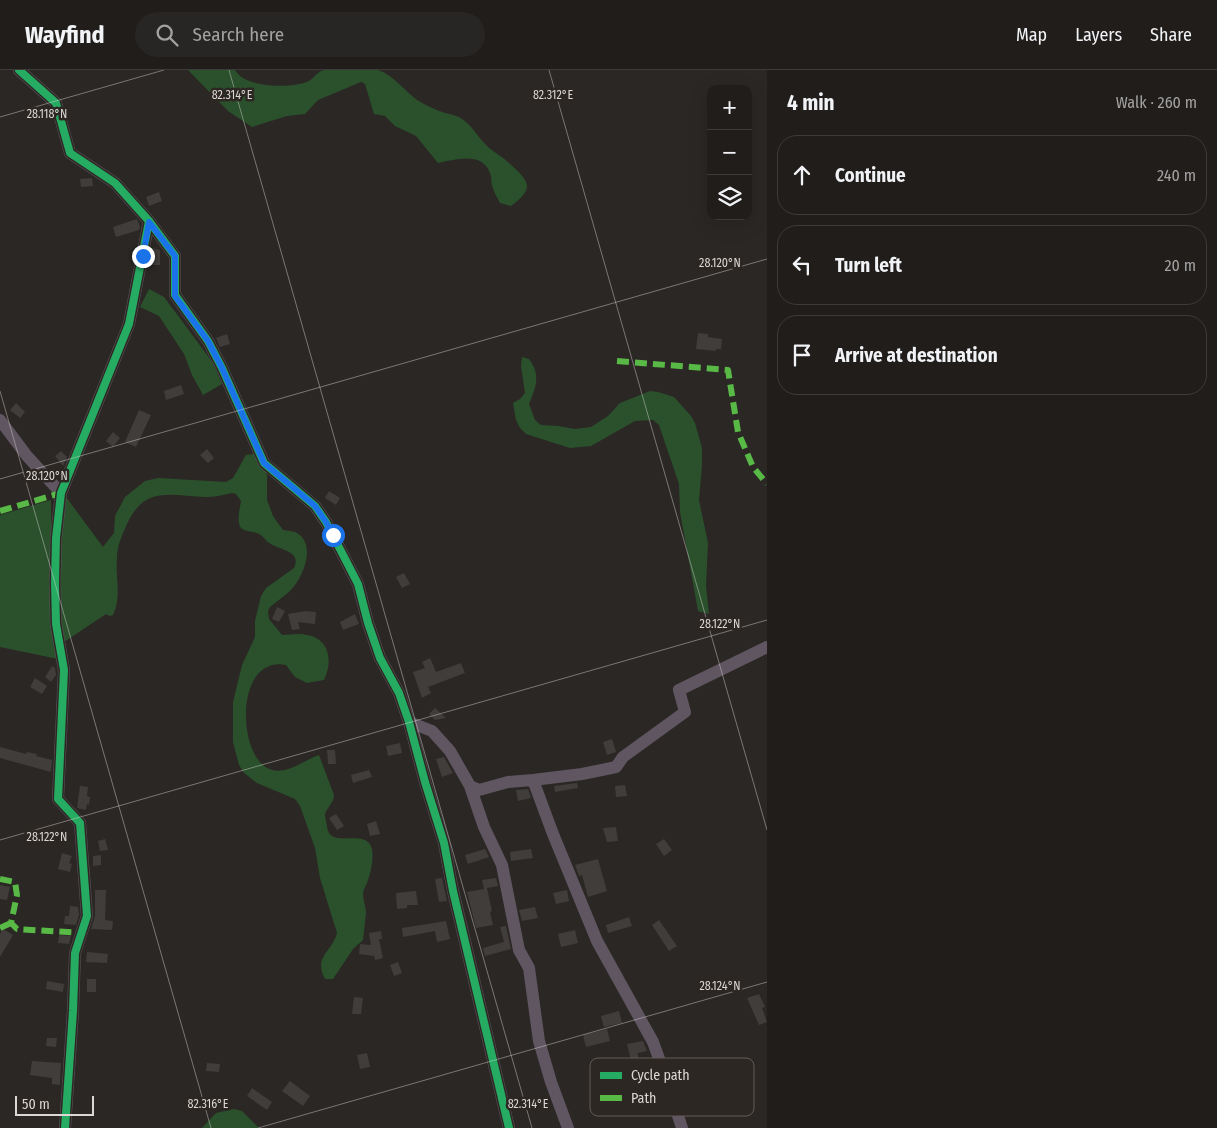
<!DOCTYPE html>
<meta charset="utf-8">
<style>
body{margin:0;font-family:"Fira Sans Condensed",sans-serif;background:#282624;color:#f1f3f6}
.controls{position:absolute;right:15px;top:15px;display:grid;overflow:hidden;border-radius:10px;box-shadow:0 5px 20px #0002}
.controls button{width:45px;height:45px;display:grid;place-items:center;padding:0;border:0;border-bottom:1px solid #3d3b3a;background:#201d1b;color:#f1f3f6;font:25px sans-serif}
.scale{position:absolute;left:15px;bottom:12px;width:79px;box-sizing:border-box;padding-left:5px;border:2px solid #dbd7d4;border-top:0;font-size:14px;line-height:18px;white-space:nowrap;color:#dbd7d4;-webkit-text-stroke:4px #2c2722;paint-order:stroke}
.stop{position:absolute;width:15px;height:15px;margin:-11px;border:4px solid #1a73e8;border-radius:50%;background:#fff}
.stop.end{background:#1a73e8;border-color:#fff;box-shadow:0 1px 5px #0008}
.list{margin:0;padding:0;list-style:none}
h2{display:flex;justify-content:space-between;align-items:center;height:65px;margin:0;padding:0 20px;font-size:21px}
h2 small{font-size:16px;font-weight:400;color:#a2a2a3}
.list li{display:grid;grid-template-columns:32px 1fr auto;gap:15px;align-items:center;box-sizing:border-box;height:80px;margin:0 10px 10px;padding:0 10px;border:1px solid #3d3b3a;border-radius:20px}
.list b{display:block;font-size:19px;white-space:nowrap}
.list em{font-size:16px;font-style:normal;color:#a2a2a3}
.icon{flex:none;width:28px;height:28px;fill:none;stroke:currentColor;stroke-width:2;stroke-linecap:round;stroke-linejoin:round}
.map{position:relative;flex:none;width:767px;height:1058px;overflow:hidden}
header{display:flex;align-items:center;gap:30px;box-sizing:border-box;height:70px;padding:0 25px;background:#201d1b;border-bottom:1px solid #3d3b3a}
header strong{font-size:24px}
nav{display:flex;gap:28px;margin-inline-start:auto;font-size:18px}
.search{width:350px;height:45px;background:#282624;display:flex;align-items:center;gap:12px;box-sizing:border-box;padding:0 18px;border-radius:28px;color:#a2a2a3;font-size:19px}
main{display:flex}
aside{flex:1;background:#201d1b}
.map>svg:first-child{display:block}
.green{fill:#2b512c}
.building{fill:#403d3b}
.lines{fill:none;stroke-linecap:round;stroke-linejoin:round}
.minor{stroke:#5f5661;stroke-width:12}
.quiet{stroke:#58b947;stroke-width:6;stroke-dasharray:12 6;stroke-linecap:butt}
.cycleway-casing{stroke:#2c2722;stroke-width:11}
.cycleway{stroke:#26ab63;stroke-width:8}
.route{stroke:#1a73e8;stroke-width:6}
.ticks{fill:none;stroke:#dbd7d4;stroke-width:1;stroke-opacity:0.45}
.key{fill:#2c2722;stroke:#615c57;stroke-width:1}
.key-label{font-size:14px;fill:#dbd7d4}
.ticks-label{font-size:12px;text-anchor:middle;fill:#dbd7d4;stroke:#2c2722;stroke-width:5;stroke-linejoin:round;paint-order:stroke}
</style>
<header>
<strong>Wayfind</strong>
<div class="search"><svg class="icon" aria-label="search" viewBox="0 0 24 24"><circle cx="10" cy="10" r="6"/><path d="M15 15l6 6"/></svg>Search here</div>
<nav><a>Map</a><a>Layers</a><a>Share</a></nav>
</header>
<main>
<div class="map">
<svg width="767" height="1058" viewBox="0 0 767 1058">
<rect width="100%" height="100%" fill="#2a2724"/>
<path class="green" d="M 188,0 L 235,0 C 244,18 293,19 309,11 C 314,8 318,1 324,0 C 330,0 373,0 378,0 C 393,5 405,21 417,30 C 425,35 436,40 445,43 C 449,44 455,45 459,47 C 471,53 478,68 488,77 C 495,83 503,87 509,93 C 530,112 535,118 511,136 L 500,133 C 497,127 493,121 492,115 C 491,112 492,107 490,103 C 482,81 455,90 438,93 L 416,66 L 395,56 L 385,46 L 374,44 L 365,14 L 361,12 L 318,30 L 305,44 L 287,46 L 252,57 L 228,41 Z
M 149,219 L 164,227 L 179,247 L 213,293 L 222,314 L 203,325 L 192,305 L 184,284 L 159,246 L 140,237 Z
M 522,287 L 529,289 C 541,304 536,318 529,334 L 535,350 L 541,355 L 558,356 L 575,359 L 591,357 L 608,346 L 620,333 L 650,321 L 658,322 L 674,327 L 691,346 L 695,353 L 702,378 L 702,395 L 699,430 L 708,473 L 706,516 L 709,544 L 698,541 L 680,442 L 679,414 L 659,355 L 653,350 L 635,351 L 591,376 L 570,378 L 526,364 L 520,358 L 516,350 L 513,333 L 520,329 L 525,323 L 521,296 Z
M 254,384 L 264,397 L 267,405 L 267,430 L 273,446 L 283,460 C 287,461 292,461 295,462 C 318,473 303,507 291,520 C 285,526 277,531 270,537 L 268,541 L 269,549 L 282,565 C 290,565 299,563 307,565 C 330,569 333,592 324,610 L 307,613 L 295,607 L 286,595 C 233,585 237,691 272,700 C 289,704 304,690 319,685 L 334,725 C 334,733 326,738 325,745 C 325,749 327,753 327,757 C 330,778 358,761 369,773 C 376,780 371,802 368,810 C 367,815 363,819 363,824 C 363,831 366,837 366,843 C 365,852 364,861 363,870 L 353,879 L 333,909 L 325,909 C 313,887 332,882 337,863 L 320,808 L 315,778 L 300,736 L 295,729 L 257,713 L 244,703 L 239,695 L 233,672 L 233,632 L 242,595 L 255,567 L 255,551 L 261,526 L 266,518 L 294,498 C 302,481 280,480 271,474 C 266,472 264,466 259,464 C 254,461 245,462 241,458 C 236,451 240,439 241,431 L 236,424 L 232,423 C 223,425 215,427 206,427 C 170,426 145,415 127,454 C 122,465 117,476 117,488 C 115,507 122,526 113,545 L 110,546 L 106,544 L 64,572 L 60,554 L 57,467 L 66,427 L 103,477 L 114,463 L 115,446 L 125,427 L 145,411 L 158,408 L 226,412 L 233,408 L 246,385 Z
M 51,430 L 52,510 L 58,589 L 0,577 L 0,445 Z
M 234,1039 L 242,1041 L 259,1058 L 202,1058 L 216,1043 Z"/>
<path class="building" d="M 92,108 L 93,116 L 81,117 L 80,109 Z
M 159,122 L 162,131 L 149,136 L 146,127 Z
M 137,149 L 140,157 L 139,160 L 116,167 L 113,157 Z
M 152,178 L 160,180 L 160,195 L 151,195 Z
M 698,263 L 708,264 L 708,267 L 722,269 L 721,279 L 716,279 L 716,281 L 696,279 Z
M 227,264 L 230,274 L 220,277 L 216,268 Z
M 181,315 L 184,324 L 166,330 L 164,321 Z
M 16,333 L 25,342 L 20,348 L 10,340 Z
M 139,340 L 151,345 L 136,377 L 125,372 Z
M 113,362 L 120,368 L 113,377 L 106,371 Z
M 207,379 L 214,388 L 208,393 L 200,385 Z
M 61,381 L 67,387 L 63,396 L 55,386 Z
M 329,421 L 340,428 L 336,435 L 325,428 Z
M 404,503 L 410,514 L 402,518 L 396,507 Z
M 277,537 L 285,541 L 279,552 L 272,549 Z
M 305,541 L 316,542 L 315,554 L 298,552 L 300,559 L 292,560 L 288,544 Z
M 355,544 L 359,554 L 343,560 L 340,552 Z
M 430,588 L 436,602 L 461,593 L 465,603 L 428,617 L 431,623 L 422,628 L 413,602 L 425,598 L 422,592 Z
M 52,596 L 55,598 L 56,605 L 51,612 L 45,607 Z
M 35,608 L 47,616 L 42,624 L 30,617 Z
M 435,638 L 446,648 L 435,650 L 429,644 Z
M 612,669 L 616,682 L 607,685 L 603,672 Z
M 400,673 L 402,683 L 388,686 L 386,676 Z
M 0,677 L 26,684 L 27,682 L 37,684 L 36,686 L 52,690 L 51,702 L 0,688 Z
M 327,680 L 335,680 L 336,694 L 328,694 Z
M 444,687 L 453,703 L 442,707 L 436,689 Z
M 369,700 L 372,707 L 353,713 L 351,705 Z
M 577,713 L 578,718 L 555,722 L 554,716 Z
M 625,715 L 627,726 L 616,727 L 615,716 Z
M 80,716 L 88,717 L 87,726 L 90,727 L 89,735 L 87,734 L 86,740 L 77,738 Z
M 528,719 L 531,728 L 518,731 L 516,720 Z
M 336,744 L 344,756 L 337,760 L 329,748 Z
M 376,751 L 380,764 L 370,766 L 367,754 Z
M 616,757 L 618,771 L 607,772 L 603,758 Z
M 105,769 L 108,780 L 100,781 L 98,771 Z
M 664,769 L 672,780 L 664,786 L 656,774 Z
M 485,779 L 489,787 L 468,794 L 465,785 Z
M 531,779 L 533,788 L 511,791 L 510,782 Z
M 62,783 L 72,786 L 69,793 L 72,794 L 70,802 L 58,799 Z
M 101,785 L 101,795 L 93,796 L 93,786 Z
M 598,789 L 607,821 L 588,827 L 582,805 L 579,806 L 575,795 Z
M 442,808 L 447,831 L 439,832 L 435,809 Z
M 496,808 L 498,816 L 487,818 L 492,841 L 490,842 L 493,855 L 476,858 L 467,822 L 484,819 L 482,810 Z
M 0,815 L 10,817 L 7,830 L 0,829 Z
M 95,820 L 106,820 L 105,850 L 113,851 L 112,860 L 91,859 L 95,846 Z
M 567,820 L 569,831 L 556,834 L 553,823 Z
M 416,821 L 418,835 L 407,835 L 407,838 L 397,839 L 396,823 Z
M 70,836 L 78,837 L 79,845 L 76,855 L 64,854 L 65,846 L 69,846 Z
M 535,837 L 538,848 L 522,851 L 519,840 Z
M 629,847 L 632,856 L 608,863 L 606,855 Z
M 659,850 L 677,876 L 669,881 L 652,855 Z
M 446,851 L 450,869 L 437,872 L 435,861 L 403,867 L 402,858 Z
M 506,856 L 511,879 L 485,886 L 483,878 L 504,872 L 500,857 Z
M 3,859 L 13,865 L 0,887 L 0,864 Z
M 575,860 L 578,873 L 561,877 L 558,864 Z
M 381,861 L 382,869 L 379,869 L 383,888 L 375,890 L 374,886 L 359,884 L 360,874 L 371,875 L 369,863 Z
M 59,865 L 71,866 L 69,874 L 58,873 Z
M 87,882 L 108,884 L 107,893 L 86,892 Z
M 398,892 L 402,903 L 394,906 L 390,895 Z
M 87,909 L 96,909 L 96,922 L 87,922 Z
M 47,911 L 64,914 L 63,922 L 46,919 Z
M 759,924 L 765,937 L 762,938 L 767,952 L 759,955 L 747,928 Z
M 354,927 L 363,928 L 361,944 L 352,944 Z
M 619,941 L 622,953 L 604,957 L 601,946 Z
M 607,959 L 610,971 L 586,977 L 583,965 Z
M 47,968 L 57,968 L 56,977 L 46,976 Z
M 643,971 L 647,981 L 638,983 L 639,999 L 654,999 L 658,1009 L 636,1009 L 638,1024 L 625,1026 L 624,1014 L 629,1013 L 628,991 L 631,991 L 627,974 Z
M 367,983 L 370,997 L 360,999 L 357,985 Z
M 32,991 L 61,993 L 60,1015 L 52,1014 L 52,1008 L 30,1005 Z
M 207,993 L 220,994 L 219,1002 L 206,1001 Z
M 290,1011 L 310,1026 L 303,1036 L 282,1021 Z
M 252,1018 L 272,1032 L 267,1040 L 247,1026 Z"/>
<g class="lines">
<path class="minor" d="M 19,0 L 56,33 L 70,83 L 115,113 L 149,151 L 175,186 L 175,225 L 208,271 L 222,298 L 264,393 L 315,436 L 326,452 L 358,514 L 368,553 L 380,588 L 399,623 L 409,652 L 425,712 L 444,773 L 453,821 L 509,1058
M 0,350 L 27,386 L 61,423
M 409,652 L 432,661 L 450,681 L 470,716 L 479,720 L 508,712 L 533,710 L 553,764 L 597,871 L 653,972 L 665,1005 L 682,1058
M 533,710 L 582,704 L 616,697 L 623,687 L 685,642 L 679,620 L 767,577
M 470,716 L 484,757 L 502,795 L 519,880 L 529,898 L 539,971 L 551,1012 L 568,1058
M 65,1058 L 73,941 L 75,883 L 87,846 L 80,753 L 58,729 L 64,600 L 56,554 L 55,513 L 56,468 L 61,423 L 129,254 L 149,151"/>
<path class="quiet" d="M 617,291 L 728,300 L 738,362 L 753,397 L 767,414
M 0,441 L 61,423
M 0,809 L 15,812 L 17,825 L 11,853 L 17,859 L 82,863
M 0,858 L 11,853"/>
<defs>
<path id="cycleway" d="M 19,0 L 56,33 L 70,83 L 115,113 L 149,151 L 175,186 L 175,225 L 208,271 L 222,298 L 264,393 L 315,436 L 326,452 L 358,514 L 368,553 L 380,588 L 399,623 L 409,652 L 425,712 L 444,773 L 453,821 L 509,1058
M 65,1058 L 73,941 L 75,883 L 87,846 L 80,753 L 58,729 L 64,600 L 56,554 L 55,513 L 56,468 L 61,423 L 129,254 L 149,151"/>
</defs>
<use href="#cycleway" class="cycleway-casing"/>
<use href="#cycleway" class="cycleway"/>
</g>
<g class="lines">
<path class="route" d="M 143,186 L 149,152 L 175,186 L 175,226 L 208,271 L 222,298 L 264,393 L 315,436 L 326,452 L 333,465"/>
</g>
<path class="ticks" d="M 229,0 L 532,1058M 549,0 L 767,760M 0,47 L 164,0M 0,321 L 211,1058M 0,409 L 767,189M 0,770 L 767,550M 258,1058 L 767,912"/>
<rect x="590" y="988" width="164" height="58" rx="8" class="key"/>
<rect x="600" y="1002" width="22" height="7" fill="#26ab63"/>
<rect x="600" y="1025" width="22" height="6" fill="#58b947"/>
<g class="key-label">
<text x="631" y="1010">Cycle path</text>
<text x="631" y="1033">Path</text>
</g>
<g class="ticks-label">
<text x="232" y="29">82.314°E</text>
<text x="553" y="29">82.312°E</text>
<text x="47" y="48">28.118°N</text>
<text x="720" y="197">28.120°N</text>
<text x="47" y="410">28.120°N</text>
<text x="720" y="558">28.122°N</text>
<text x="47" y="771">28.122°N</text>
<text x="720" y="920">28.124°N</text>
<text x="208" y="1038">82.316°E</text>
<text x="528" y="1038">82.314°E</text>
</g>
</svg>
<div class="controls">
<button>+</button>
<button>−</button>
<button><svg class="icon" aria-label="layers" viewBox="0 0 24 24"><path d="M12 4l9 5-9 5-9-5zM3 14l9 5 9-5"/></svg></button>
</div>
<div class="scale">50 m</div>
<div class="stop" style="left:333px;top:465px"></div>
<div class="stop end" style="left:143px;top:186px"></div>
</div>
<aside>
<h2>4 min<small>Walk · 260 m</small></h2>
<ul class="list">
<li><svg class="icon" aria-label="ahead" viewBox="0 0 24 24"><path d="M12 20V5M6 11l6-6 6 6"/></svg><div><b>Continue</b></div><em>240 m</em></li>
<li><svg class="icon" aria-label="left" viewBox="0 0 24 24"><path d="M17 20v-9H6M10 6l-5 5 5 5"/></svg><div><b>Turn left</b></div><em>20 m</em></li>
<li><svg class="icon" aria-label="arrive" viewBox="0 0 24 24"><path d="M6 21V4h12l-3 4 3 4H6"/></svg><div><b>Arrive at destination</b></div></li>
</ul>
</aside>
</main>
